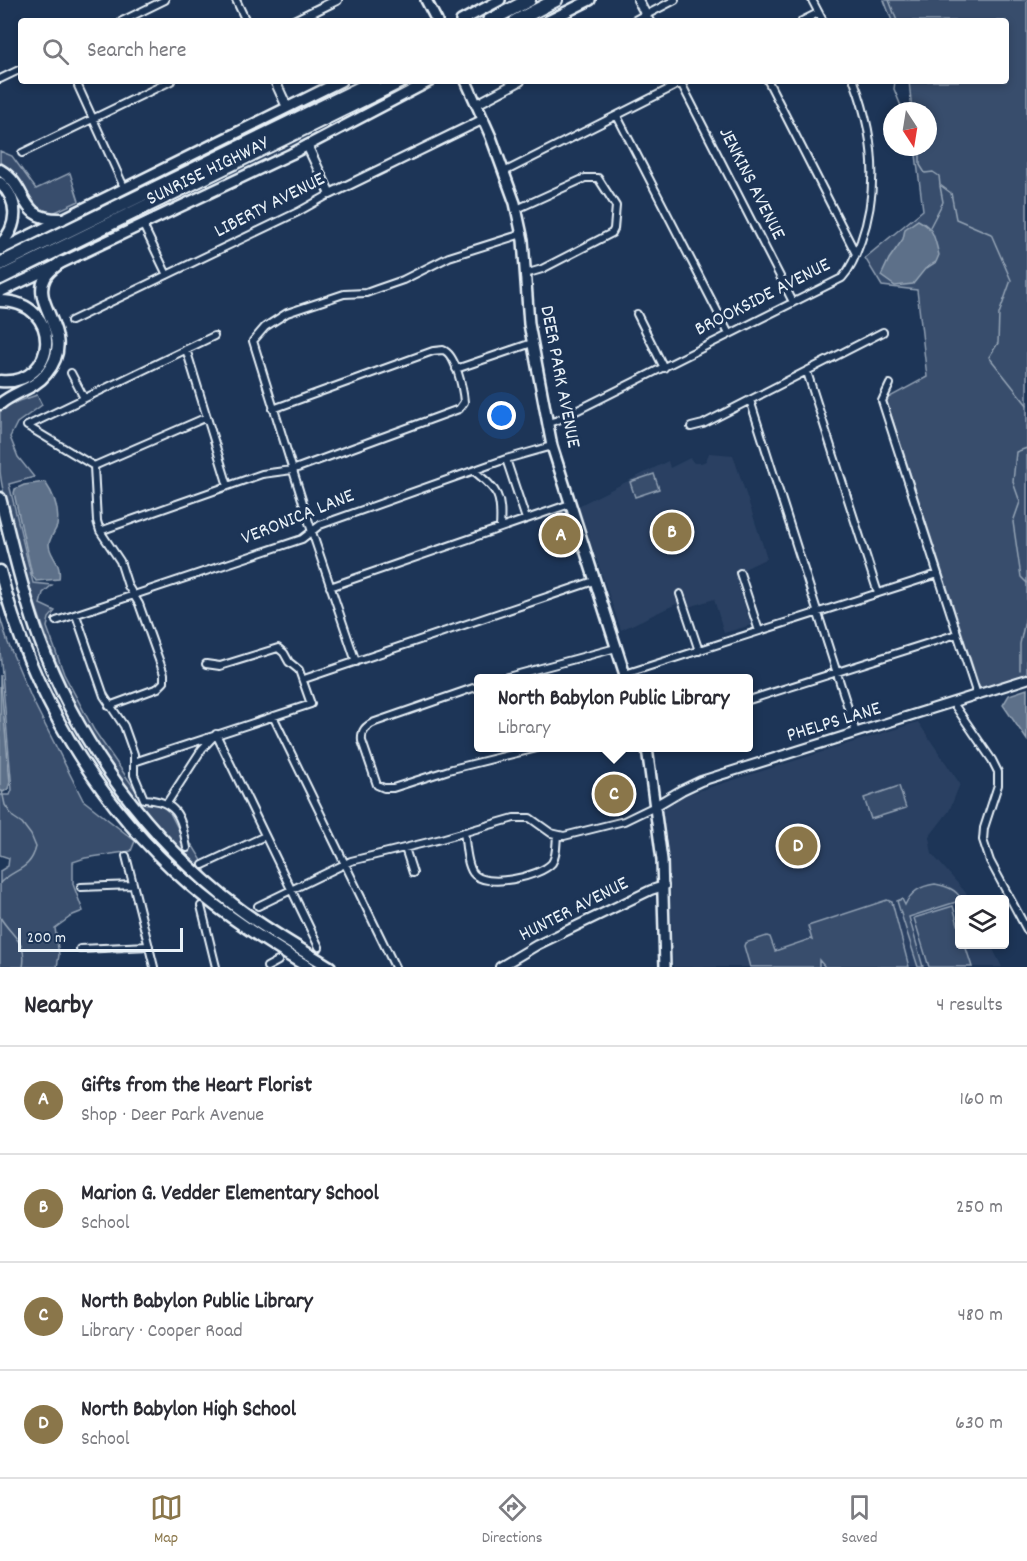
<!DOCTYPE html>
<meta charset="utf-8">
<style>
body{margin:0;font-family:Dekko,sans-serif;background:#f2f2f3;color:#2b2b33}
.controls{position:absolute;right:18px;bottom:18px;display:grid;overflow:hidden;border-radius:6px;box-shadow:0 3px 9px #0003}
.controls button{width:54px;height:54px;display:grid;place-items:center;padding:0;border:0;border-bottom:2px solid #e1e1e2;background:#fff;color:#2b2b33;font:30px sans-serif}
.compass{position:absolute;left:883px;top:102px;width:54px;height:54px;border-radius:50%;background:#fff;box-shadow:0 3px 9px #0003;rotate:168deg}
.scale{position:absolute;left:18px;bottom:15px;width:165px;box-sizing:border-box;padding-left:6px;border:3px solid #e8f1f8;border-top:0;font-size:16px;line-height:21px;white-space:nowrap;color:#e8f1f8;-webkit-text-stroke:4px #1d3557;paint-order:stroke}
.you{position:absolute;left:502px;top:416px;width:21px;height:21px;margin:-15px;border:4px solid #fff;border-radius:50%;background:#1a73e8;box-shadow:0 0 0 9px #1a73e833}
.badge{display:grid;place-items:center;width:39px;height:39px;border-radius:50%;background:#8a764a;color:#fff;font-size:20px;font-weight:700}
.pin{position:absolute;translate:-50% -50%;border:3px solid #fff;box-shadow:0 2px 6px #0006}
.popup{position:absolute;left:474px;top:674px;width:279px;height:78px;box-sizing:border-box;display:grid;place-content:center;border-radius:6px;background:#fff;filter:drop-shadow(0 2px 4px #0005);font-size:20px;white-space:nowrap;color:#7c7c81}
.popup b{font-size:22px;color:#2b2b33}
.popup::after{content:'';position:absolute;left:50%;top:100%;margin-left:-12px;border:12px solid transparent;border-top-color:#fff}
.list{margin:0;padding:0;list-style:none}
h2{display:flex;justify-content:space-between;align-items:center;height:78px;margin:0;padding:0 24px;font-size:26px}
h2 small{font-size:20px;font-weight:400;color:#7c7c81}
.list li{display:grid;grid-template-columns:39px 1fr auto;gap:18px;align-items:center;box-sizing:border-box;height:108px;padding:0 24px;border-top:2px solid #e1e1e2}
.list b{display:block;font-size:22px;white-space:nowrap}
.list p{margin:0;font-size:20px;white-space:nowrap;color:#7c7c81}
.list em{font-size:20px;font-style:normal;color:#7c7c81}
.icon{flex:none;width:33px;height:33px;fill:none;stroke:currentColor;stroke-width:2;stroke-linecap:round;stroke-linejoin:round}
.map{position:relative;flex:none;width:1027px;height:967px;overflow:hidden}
.search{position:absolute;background:#fff;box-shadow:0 3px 9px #0003;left:18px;right:18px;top:18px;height:66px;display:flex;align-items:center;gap:15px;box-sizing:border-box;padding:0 21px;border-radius:6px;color:#7c7c81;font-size:22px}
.sheet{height:510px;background:#fff}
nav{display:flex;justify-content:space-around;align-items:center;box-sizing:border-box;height:84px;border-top:2px solid #e1e1e2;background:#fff;font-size:16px;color:#7c7c81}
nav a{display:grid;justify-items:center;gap:3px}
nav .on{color:#8a764a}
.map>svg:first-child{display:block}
.built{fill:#2a4162}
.green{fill:#374d6c;stroke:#909fb2;stroke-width:1.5}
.water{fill:#5d7089;stroke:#95a4b5;stroke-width:1.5}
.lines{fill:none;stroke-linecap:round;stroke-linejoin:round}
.stream{stroke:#95a4b5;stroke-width:1.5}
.minor-casing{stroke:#e8f1f8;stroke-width:10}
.tertiary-casing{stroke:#e8f1f8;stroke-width:12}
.secondary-casing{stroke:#e8f1f8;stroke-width:14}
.primary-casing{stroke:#e8f1f8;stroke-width:15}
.motorway-casing{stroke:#e8f1f8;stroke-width:16}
.minor{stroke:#1d3557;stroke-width:6}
.tertiary{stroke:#1d3557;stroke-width:8}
.secondary{stroke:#1d3557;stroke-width:9}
.primary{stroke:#1d3557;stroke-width:10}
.motorway{stroke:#1d3557;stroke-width:12}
.labels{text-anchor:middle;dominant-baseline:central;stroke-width:6;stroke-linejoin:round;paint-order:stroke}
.street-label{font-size:20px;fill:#e8f1f8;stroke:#1d3557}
</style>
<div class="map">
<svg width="1027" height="967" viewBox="0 0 1027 967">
<rect width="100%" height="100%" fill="#1d3557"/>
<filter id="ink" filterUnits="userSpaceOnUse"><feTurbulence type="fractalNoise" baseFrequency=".0167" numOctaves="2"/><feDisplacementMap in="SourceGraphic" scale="12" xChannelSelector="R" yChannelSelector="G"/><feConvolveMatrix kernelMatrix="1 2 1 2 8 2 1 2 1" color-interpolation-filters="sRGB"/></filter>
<g filter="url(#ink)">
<path class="built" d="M 709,453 L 733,455 L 767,558 L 736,573 L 738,585 L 751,625 L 724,633 L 714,599 L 680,610 L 676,604 L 621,630 L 578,506 L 668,461 L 670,468 L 690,458 L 694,463 L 701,463 L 706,461 Z
M 918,722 L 960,784 L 949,811 L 929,837 L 932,854 L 966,893 L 970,899 L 960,900 L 960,945 L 991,945 L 1002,967 L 673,967 L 670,884 L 661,812 L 676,798 Z"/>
<path class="green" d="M 884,0 L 1027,0 L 1027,674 L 980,689 L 886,399 L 927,377 L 917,290 L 882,286 L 865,258 L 923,210 L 915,147 L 928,147 L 928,111 L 912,111 L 909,81 L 1006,81 L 1006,21 L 892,21 Z
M 0,151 L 12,156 L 36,189 L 70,173 L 79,201 L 53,213 L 40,210 L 14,174 L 0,163 Z
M 37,395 L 42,405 L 17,423 L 10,437 L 18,457 L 34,477 L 9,484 L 33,583 L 52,585 L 43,593 L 40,604 L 55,611 L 49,618 L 47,627 L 64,674 L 94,730 L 141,798 L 157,802 L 170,813 L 182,836 L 193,846 L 201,859 L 205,870 C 188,863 177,846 165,834 C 86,754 45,648 17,542 C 11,519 2,495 0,471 C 0,452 0,431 0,412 L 5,406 Z
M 654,474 L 659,489 L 635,497 L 630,482 Z
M 0,617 L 8,643 L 31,697 L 83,800 L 135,841 L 131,851 L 85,858 L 73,862 L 73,884 L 83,911 L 73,915 L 55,928 L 59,955 L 57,967 L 0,967 L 0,871 L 8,866 L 9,858 L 0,855 L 0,795 L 10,795 L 12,790 L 0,651 Z
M 899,786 L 906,808 L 871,819 L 864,798 Z
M 935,884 C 946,886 956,889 961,899 L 960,900 L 959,909 L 956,902 L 909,917 L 923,967 L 918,967 L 897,901 L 902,899 L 905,905 C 911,892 920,886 935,884 Z
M 887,900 L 892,902 L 909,967 L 825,967 L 819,960 L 819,967 L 750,967 L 744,946 L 745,943 L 767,936 L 770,937 L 775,951 L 810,939 L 812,940 L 808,926 Z
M 953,906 L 959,928 L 960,945 L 965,945 L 972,967 L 929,967 L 914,918 Z"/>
<path class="water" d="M 918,220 C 935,229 934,237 939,255 L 936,262 L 925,269 L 913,284 L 895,286 L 881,276 L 889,259 L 903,239 L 905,229 Z
M 45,482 C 54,495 60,510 57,526 C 55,532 50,537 49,544 C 49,557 62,561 59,579 L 36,581 L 32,575 L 14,493 L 15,489 L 24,485 Z
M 0,675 L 10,782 L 8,789 L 3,792 L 0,790 Z
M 1027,689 L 1027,740 L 1003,705 L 1009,695 Z"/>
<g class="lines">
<path class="stream" d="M 889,0 L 897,21
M 895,81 L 894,89 L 903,111
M 914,147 L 920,153 L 920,165 L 925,173 L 933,172 L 939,176 L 940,185 L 951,193 L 956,219 L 991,234 L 1011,280 L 999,314 L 998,343 L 989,357 L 1027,405
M 930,227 L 943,202 L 940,186
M 1027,448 L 1016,452 L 1013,482 L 1020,502 L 1013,522 L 1021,577 L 1027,583
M 1020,670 L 1020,644 L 1027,611
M 0,883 C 15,868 30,871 36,847 L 31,835 L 22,823 L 13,817 L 5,805 L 2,791
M 0,917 C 11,936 28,942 23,967"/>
<defs>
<path id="minor" d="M 236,0 L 246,21
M 812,0 L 823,21
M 122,21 L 165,0
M 650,21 L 646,15 L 675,0
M 802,21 L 818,13
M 0,79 L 21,69
M 680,81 L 793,302
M 768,81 L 856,254
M 78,86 L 124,187
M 617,116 L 729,334
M 22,153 L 171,81
M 504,172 L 685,81
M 517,209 L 585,178 L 598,178 L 616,206 L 614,229 L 612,233 L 542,269 L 525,274
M 143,225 L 167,275
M 637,314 L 664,368
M 71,321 L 298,212 L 330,194
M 186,349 L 228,486
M 456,369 L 532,343
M 807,372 L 878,593
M 71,373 L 84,398
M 890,384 L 882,401 L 977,695
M 750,400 L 856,733
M 548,423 L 558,420 L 842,278 C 852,267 856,254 861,241 C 880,187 874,134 854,81
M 27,426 L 94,466 L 97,521 L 100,531 L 120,561 L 128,586 L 139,604 L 164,674 L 164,682 L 158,688 L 109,706
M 27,426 L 214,336
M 691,427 L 703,424 L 750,400 L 883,332
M 506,459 L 526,519
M 94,466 L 207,417
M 474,471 C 499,491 502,496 500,528
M 100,531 L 262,474 L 292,470 L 459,409 L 464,402 C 463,390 456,354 443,350 C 441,350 434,351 433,351 L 273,409
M 740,573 L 759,631
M 330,587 L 570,504
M 680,594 L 699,651
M 76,615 L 104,696 L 124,726 L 134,754 L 134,775 L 144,799 C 179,801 181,818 187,848
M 56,621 L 302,539 L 320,525 L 506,459 L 552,446
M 356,662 L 312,532 L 253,341 L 265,327 L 287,313 L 344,294 L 366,293 L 377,289 L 403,280 L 449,257 L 522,234
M 625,674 L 938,574
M 504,678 L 616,648
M 304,679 L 594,581
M 479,686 L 375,722 C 365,726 361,731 362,741 L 377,785 L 384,788 L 393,788 L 452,769 L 537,748
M 749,700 L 957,634
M 953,703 L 992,760 L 998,772 L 998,785 L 984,828 L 983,840 L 990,861 L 1027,930
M 273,716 L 395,967
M 134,762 L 311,704 L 299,670 L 289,662 L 284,653 L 278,648 L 220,666 L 206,664
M 167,803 L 202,749 L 216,734 L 319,947
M 464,832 C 466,843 466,863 473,873 C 485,889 540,877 552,863 C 557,856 556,844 557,835
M 405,848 L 413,873
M 126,856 L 154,967
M 203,865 L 265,836
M 81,887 L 133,885
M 201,906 L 216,967
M 258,906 L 351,861 L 441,839 L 514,818 L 530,818 L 551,833 L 564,836 L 624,821 L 655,806
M 80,949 L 149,946
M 267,967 L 278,961"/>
<path id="tertiary" d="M 294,21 L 337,0
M 635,21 L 646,15 L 638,0
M 275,81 L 287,107
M 477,104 L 520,81
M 307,145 L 330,194 L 484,119
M 655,806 L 682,790 L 701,781 L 1027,679
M 500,967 L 537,945 L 651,890 L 664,886"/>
<path id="secondary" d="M 426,0 L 437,21
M 461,21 L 500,0
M 548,21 L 590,0
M 466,81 L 491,137 L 515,203 L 523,240 L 529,324 L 552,446 L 626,678
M 0,250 L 341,81
M 0,292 L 291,154 L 430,81
M 647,748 L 662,860 L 665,967"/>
<path id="primary" d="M 0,170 C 31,189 16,220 62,219
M 0,183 C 20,201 18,227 0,245
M 0,301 C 64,301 59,387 0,381
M 0,404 C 14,392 34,389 46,374 C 79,334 30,306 45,278 C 48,271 55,267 61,262
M 0,498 C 12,544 22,592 39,638 C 78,744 148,839 238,908 C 267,930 299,948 330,967
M 0,571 C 30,691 95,802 189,884 C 226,916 267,942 308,967"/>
<path id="motorway" d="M 489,21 L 529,0
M 516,21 L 556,0
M 0,264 L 375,81
M 0,278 L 401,81"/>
</defs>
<use href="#minor" class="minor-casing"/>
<use href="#tertiary" class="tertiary-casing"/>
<use href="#secondary" class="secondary-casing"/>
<use href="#primary" class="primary-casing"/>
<use href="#motorway" class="motorway-casing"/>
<use href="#minor" class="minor"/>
<use href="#tertiary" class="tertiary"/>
<use href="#secondary" class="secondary"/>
<use href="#primary" class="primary"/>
<use href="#motorway" class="motorway"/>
</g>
</g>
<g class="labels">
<g class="street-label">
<text transform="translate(208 172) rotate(-26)">SUNRISE HIGHWAY</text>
<text transform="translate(751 184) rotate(63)">JENKINS AVENUE</text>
<text transform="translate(270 206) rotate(-27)">LIBERTY AVENUE</text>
<text transform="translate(763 298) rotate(-27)">BROOKSIDE AVENUE</text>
<text transform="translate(559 377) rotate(79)">DEER PARK AVENUE</text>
<text transform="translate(298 518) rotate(-22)">VERONICA LANE</text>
<text transform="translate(834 723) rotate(-17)">PHELPS LANE</text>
<text transform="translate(574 910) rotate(-27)">HUNTER AVENUE</text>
</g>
</g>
</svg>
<div class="controls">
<button><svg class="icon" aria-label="layers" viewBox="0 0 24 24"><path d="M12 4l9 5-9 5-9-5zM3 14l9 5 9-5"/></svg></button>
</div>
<svg class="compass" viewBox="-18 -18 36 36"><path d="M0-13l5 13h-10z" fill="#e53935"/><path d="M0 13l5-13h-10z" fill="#7c7c81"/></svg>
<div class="scale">200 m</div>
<div class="you"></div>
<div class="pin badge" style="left:561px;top:535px">A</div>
<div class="pin badge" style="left:672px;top:532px">B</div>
<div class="pin badge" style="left:614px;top:794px">C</div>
<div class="popup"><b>North Babylon Public Library</b>Library</div>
<div class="pin badge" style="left:798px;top:846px">D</div>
<div class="search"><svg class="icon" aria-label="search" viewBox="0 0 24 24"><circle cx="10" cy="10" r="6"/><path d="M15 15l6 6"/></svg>Search here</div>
</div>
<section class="sheet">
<h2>Nearby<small>4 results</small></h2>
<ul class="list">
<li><span class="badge">A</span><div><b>Gifts from the Heart Florist</b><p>Shop · Deer Park Avenue</p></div><em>160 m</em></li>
<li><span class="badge">B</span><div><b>Marion G. Vedder Elementary School</b><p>School</p></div><em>250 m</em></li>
<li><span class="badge">C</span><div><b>North Babylon Public Library</b><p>Library · Cooper Road</p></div><em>480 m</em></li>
<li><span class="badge">D</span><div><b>North Babylon High School</b><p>School</p></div><em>630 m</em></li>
</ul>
</section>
<nav>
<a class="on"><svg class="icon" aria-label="map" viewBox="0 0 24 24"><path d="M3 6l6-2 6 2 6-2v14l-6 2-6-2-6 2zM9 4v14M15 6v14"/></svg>Map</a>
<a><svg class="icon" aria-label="directions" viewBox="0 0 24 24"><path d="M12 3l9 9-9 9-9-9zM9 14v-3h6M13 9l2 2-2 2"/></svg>Directions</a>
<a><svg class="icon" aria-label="saved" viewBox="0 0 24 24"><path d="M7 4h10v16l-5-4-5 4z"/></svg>Saved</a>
</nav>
